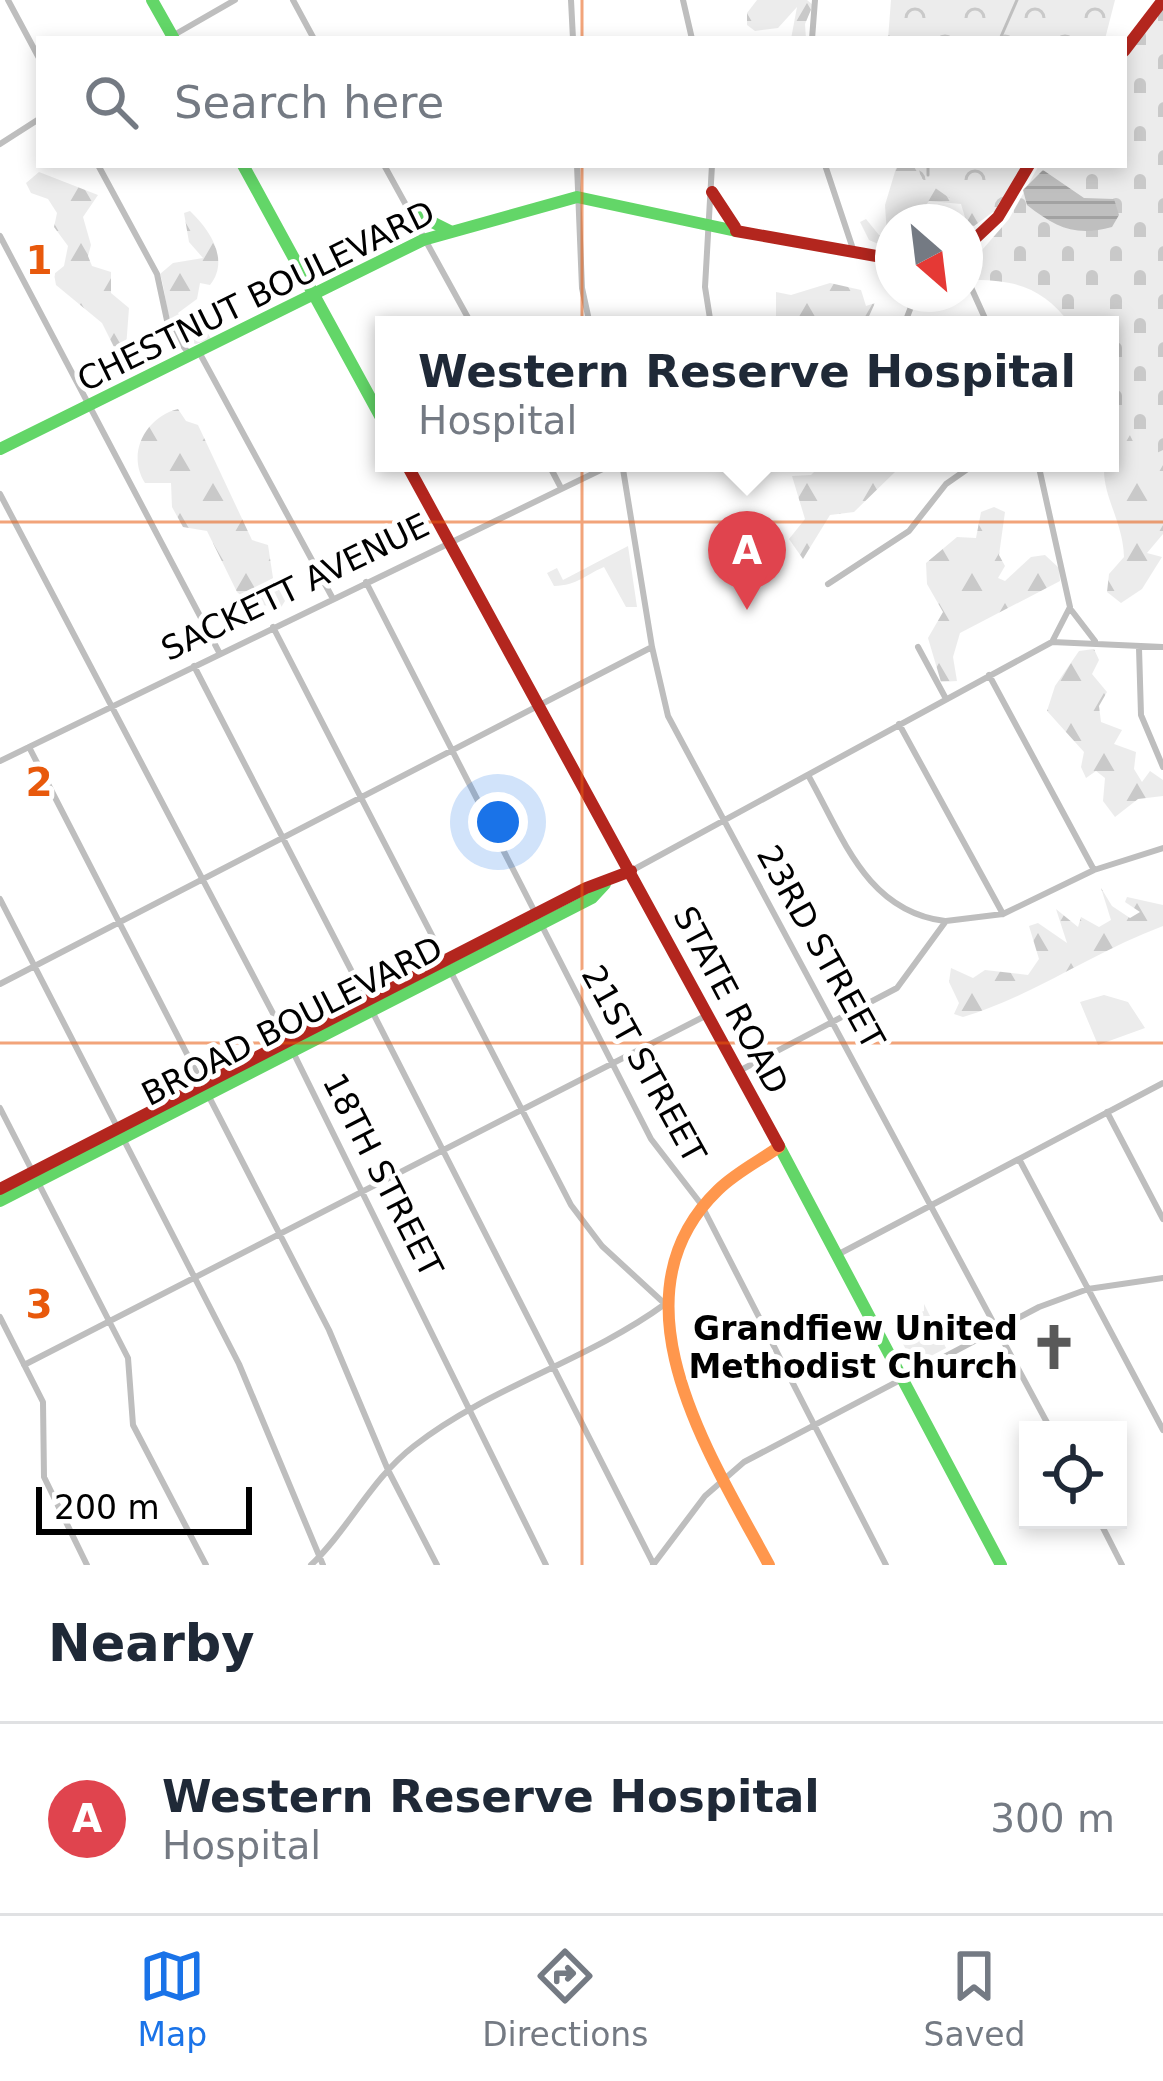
<!DOCTYPE html>
<style>
body{margin:0;font-family:"DejaVu Sans",sans-serif;background:#f6f6f7;color:#1f2937}
.controls{position:absolute;right:36px;bottom:36px;display:grid;overflow:hidden;border-radius:0px;box-shadow:0 6px 18px #0003}
.controls button{width:108px;height:108px;display:grid;place-items:center;padding:0;border:0;border-bottom:3px solid #e0e1e3;background:#fff;color:#1f2937;font:60px sans-serif}
.compass{position:absolute;left:875px;top:204px;width:108px;height:108px;border-radius:50%;background:#fff;box-shadow:0 6px 18px #0003;rotate:152deg}
.scale{position:absolute;left:36px;bottom:30px;width:216px;box-sizing:border-box;padding-left:12px;border:6px solid #000;border-top:0;font-size:33px;line-height:42px;white-space:nowrap;color:#000;-webkit-text-stroke:9px #fff;paint-order:stroke}
.you{position:absolute;left:498px;top:822px;width:42px;height:42px;margin:-30px;border:9px solid #fff;border-radius:50%;background:#1a73e8;box-shadow:0 0 0 18px #1a73e833}
.badge{display:grid;place-items:center;width:78px;height:78px;border-radius:50%;background:#1a73e8;color:#fff;font-size:39px;font-weight:700}
.pin{position:absolute;translate:-50% -99px;filter:drop-shadow(0 3px 6px #0008)}
.pin::after{content:'';position:absolute;top:63px;width:42px;height:36px;background:inherit;clip-path:polygon(0 0,100% 0,50% 100%)}
.popup{position:absolute;left:375px;top:316px;width:744px;height:156px;box-sizing:border-box;display:grid;place-content:center;border-radius:0px;background:#fff;filter:drop-shadow(0 3px 9px #0005);font-size:39px;white-space:nowrap;color:#747a83}
.popup b{font-size:45px;color:#1f2937}
.popup::after{content:'';position:absolute;left:50%;top:100%;margin-left:-24px;border:24px solid transparent;border-top-color:#fff}
.list{margin:0;padding:0;list-style:none}
h2{display:flex;justify-content:space-between;align-items:center;height:156px;margin:0;padding:0 48px;font-size:51px}
h2 small{font-size:39px;font-weight:400;color:#747a83}
.list li{display:grid;grid-template-columns:78px 1fr auto;gap:36px;align-items:center;box-sizing:border-box;height:192px;padding:0 48px;border-top:3px solid #e0e1e3}
.list b{display:block;font-size:45px;white-space:nowrap}
.list p{margin:0;font-size:39px;white-space:nowrap;color:#747a83}
.list em{font-size:39px;font-style:normal;color:#747a83}
.icon{flex:none;width:66px;height:66px;fill:none;stroke:currentColor;stroke-width:2;stroke-linecap:round;stroke-linejoin:round}
.map{position:relative;flex:none;width:1163px;height:1565px;overflow:hidden}
.search{position:absolute;background:#fff;box-shadow:0 6px 18px #0003;left:36px;right:36px;top:36px;height:132px;display:flex;align-items:center;gap:30px;box-sizing:border-box;padding:0 42px;border-radius:0px;color:#747a83;font-size:45px}
.sheet{height:348px;background:#fff}
nav{display:flex;justify-content:space-around;align-items:center;box-sizing:border-box;height:168px;border-top:3px solid #e0e1e3;background:#fff;font-size:33px;color:#747a83}
nav a{display:grid;justify-items:center;gap:6px}
nav .on{color:#1a73e8}
.map>svg:first-child{display:block}
.green{fill:#ececec}
.forest{fill:url(#forest-firs)}
.cemetery{fill:url(#cemetery-stones)}
.park{fill:url(#park-crowns)}
.water{fill:url(#water-rules)}
.lines{fill:none;stroke-linecap:round;stroke-linejoin:round}
.stream{stroke:#bfbfbf;stroke-width:3}
.street{stroke:#bebebe;stroke-width:6}
.fast{stroke:#63d668;stroke-width:12}
.slow{stroke:#ff974d;stroke-width:12}
.jam{stroke:#b3261e;stroke-width:12}
.grid{fill:none;stroke:#e8590c;stroke-width:3;stroke-opacity:0.55}
.labels{text-anchor:middle;dominant-baseline:central;stroke-width:10;stroke-linejoin:round;paint-order:stroke}
.street-label{font-size:33px;fill:#000;stroke:#fff}
.poi-label{font-size:33px;font-weight:bold;fill:#000;stroke:#fff;text-anchor:end}
.grid-label{font-size:39px;text-anchor:middle;font-weight:bold;fill:#e8590c;stroke:#fff;stroke-width:10;stroke-linejoin:round;paint-order:stroke}
</style>
<div class="map">
<svg width="1163" height="1565" viewBox="0 0 1163 1565">
<defs>
<pattern id="forest-firs" width="22" height="20" patternUnits="userSpaceOnUse" patternTransform="scale(3)"><rect width="22" height="20" fill="#ececec"/><path d="M5 1l3.5 6h-7zM16 11l3.5 6h-7z" fill="#c9c9c9"/></pattern>
<pattern id="cemetery-stones" width="16" height="16" patternUnits="userSpaceOnUse" patternTransform="scale(3)"><rect width="16" height="16" fill="#ececec"/><path d="M2 7V4a2 2 0 0 1 4 0v3zM10 15v-3a2 2 0 0 1 4 0v3z" fill="#c9c9c9"/></pattern>
<pattern id="park-crowns" width="20" height="18" patternUnits="userSpaceOnUse" patternTransform="scale(3)"><rect width="20" height="18" fill="#ececec"/><path d="M2 6a3 3 0 1 1 6 0M12 15a3 3 0 1 1 6 0" fill="none" stroke="#c9c9c9"/></pattern>
<pattern id="water-rules" width="6" height="5" patternUnits="userSpaceOnUse" patternTransform="scale(3)"><rect width="6" height="5" fill="#bfbfbf"/><path d="M0 2.5h6" fill="none" stroke="#a2a2a2"/></pattern>
</defs>
<rect width="100%" height="100%" fill="#fff"/>
<path class="green" d="M 628,546 L 637,607 L 626,607 L 604,567 C 583,576 578,585 554,586 L 547,573 L 557,568 L 563,580 Z
M 1104,995 L 1128,1002 L 1145,1028 L 1098,1045 L 1080,1002 Z
M 924,1304 L 946,1348 L 914,1365 L 892,1323 L 924,1311 Z"/>
<path class="forest" d="M 757,0 L 807,0 L 813,5 L 805,24 L 806,39 L 791,39 L 797,7 L 778,28 L 755,31 L 747,25 L 747,13 Z
M 897,165 L 1029,165 L 1000,214 L 993,212 L 974,226 L 967,224 L 961,204 L 929,201 L 925,206 L 930,222 L 893,222 L 893,250 L 869,240 L 860,222 L 866,219 L 879,235 L 887,235 L 885,205 Z
M 39,172 L 98,195 L 83,217 L 91,245 L 88,256 L 92,266 L 111,272 L 111,293 L 129,308 L 126,348 L 115,349 L 102,323 L 56,285 L 54,274 L 64,266 L 68,246 L 54,227 L 57,213 L 48,199 L 31,193 L 26,183 Z
M 190,211 C 210,230 230,260 210,285 L 200,283 L 197,299 L 178,313 L 184,324 L 203,324 L 211,339 L 196,344 C 163,337 169,300 160,274 L 173,263 L 203,258 L 189,242 L 184,213 Z
M 830,283 L 861,290 L 866,306 L 875,303 L 865,325 L 776,325 L 776,292 L 791,295 Z
M 1110,353 L 1163,361 L 1163,534 L 1147,553 L 1162,557 L 1142,589 L 1121,603 L 1107,592 L 1109,574 L 1124,557 C 1123,522 1104,499 1104,470 L 1119,453 L 1110,419 Z
M 178,409 L 186,421 L 198,425 L 252,540 L 268,545 L 273,578 L 285,601 L 280,609 L 247,601 L 237,592 L 207,531 L 183,527 L 172,507 L 171,483 L 145,483 C 126,453 146,417 178,409 Z
M 823,463 L 896,463 L 896,471 L 854,512 L 830,515 L 803,559 L 789,539 L 805,519 L 792,476 L 811,475 Z
M 994,507 L 1005,512 L 999,555 L 1005,566 L 998,578 L 1005,581 L 1031,557 L 1045,555 L 1059,568 L 1060,581 L 960,633 L 953,657 L 957,681 L 941,682 L 928,638 L 943,612 L 927,584 L 926,563 L 957,537 L 976,538 L 981,512 Z
M 1094,649 L 1099,660 L 1092,674 L 1107,692 L 1099,706 L 1101,722 L 1122,730 L 1114,744 L 1136,752 L 1134,769 L 1142,782 L 1150,771 L 1163,780 L 1163,796 L 1138,799 L 1115,817 L 1103,801 L 1105,778 L 1096,771 L 1086,778 L 1081,767 L 1084,752 L 1047,711 L 1055,686 L 1079,651 Z
M 1101,888 L 1112,906 L 1130,918 L 1140,912 L 1125,902 L 1127,897 L 1163,905 L 1163,926 C 1093,952 1033,996 963,1017 L 954,1014 L 959,1003 L 949,982 L 951,968 L 973,978 L 985,970 L 1028,975 L 1039,959 L 1029,926 L 1038,923 L 1067,943 L 1056,909 L 1078,927 L 1081,917 L 1099,927 L 1111,920 Z"/>
<path class="cemetery" d="M 1163,6 L 1163,450 L 1142,460 L 1110,394 L 1110,325 L 1071,325 C 1045,290 1018,280 976,280 L 976,257 L 1009,219 L 1039,165 L 1124,165 L 1124,59 Z"/>
<path class="park" d="M 891,0 L 1115,0 L 1105,39 L 888,39 Z
M 918,165 L 1029,165 L 1000,214 L 948,197 L 921,178 Z"/>
<path class="water" d="M 1043,170 L 1084,198 L 1114,199 L 1119,215 L 1112,227 C 1076,237 1056,228 1027,205 L 1023,190 Z"/>
<g class="lines">
<path class="stream" d="M 1000,39 L 1017,0
M 928,165 L 928,175"/>
<path class="street" d="M 8,0 L 39,58
M 293,0 L 314,39
M 571,0 L 573,39
M 683,0 L 692,39
M 167,39 L 235,0
M 812,39 L 815,0
M 0,144 L 39,119
M 98,165 L 157,274 L 168,325 L 189,354
M 384,165 L 472,325
M 577,165 L 582,288 L 590,325
M 825,165 L 854,252
M 0,236 L 220,654
M 968,273 L 977,240
M 965,274 L 988,325
M 711,325 L 705,287 L 712,165
M 904,325 L 916,294
M 199,352 L 332,597
M 548,463 L 560,486
M 622,463 L 652,647 L 668,716 L 1051,1430
M 1038,463 L 1070,607 L 1052,642
M 0,494 L 287,1040
M 366,582 L 651,1139 L 701,1204 L 886,1565
M 828,584 L 909,531 L 946,484 L 976,463
M 1072,611 L 1095,641
M 273,627 L 571,1205 L 602,1246 L 665,1304 C 587,1361 489,1387 414,1446 C 371,1479 349,1529 311,1565
M 918,647 L 945,697
M 1139,648 L 1141,715 L 1163,767
M 194,666 L 366,999
M 989,675 L 1094,870
M 899,724 L 1003,914
M 29,747 L 329,1330 L 388,1470 L 437,1565
M 0,761 L 615,463
M 808,775 C 843,837 866,911 945,921
M 631,871 L 1052,642 L 1163,647
M 0,899 L 239,1364 L 323,1565
M 0,984 L 652,647
M 372,1011 L 654,1565
M 293,1052 L 546,1565
M 739,1071 L 897,988 L 946,921 L 1003,914 L 1094,870 L 1163,848
M 0,1108 L 128,1358 L 133,1425 L 206,1565
M 1107,1112 L 1163,1219
M 1019,1159 L 1163,1430
M 837,1255 L 1163,1083
M 0,1317 L 43,1402 L 44,1477 L 87,1565
M 24,1365 L 709,1014
M 1099,1520 L 1122,1565
M 653,1565 L 705,1496 L 744,1462 L 1039,1307 L 1088,1289 L 1163,1278"/>
<path class="fast" d="M 152,0 L 174,39
M 243,165 L 384,423
M 408,210 L 450,231
M 0,449 L 423,240 L 577,197 L 736,231
M 779,1146 L 1001,1565
M 0,1201 L 592,898 L 605,884"/>
<path class="slow" d="M 769,1565 C 711,1457 606,1298 718,1190 C 735,1173 759,1161 779,1147"/>
<path class="jam" d="M 1124,51 L 1163,0
M 712,192 L 735,227
M 736,231 L 893,259
M 965,248 L 998,217 L 1029,165
M 406,463 L 779,1146
M 0,1189 L 586,888 L 631,871"/>
</g>
<path class="grid" d="M 582,0 L 582,39M 582,165 L 582,1565M 0,522 L 1163,522M 0,1043 L 1163,1043"/>
<defs>
<symbol id="church-bare" viewBox="-9 -9 18 18"><path d="M-1.2-6h2.4v3.5h3.3v2.4h-3.3V6h-2.4V-.1h-3.3v-2.4h3.3Z" fill="#595959" stroke="#fff" stroke-width="2.5" paint-order="stroke"/></symbol>
</defs>
<g fill-rule="evenodd">
<use href="#church-bare" x="1021" y="1314" width="66" height="66"/>
</g>
<g class="labels">
<g class="street-label">
<text transform="translate(256 296) rotate(-26)">CHESTNUT BOULEVARD</text>
<text transform="translate(295 587) rotate(-26)">SACKETT AVENUE</text>
<text transform="translate(821 947) rotate(61)">23RD STREET</text>
<text transform="translate(731 1000) rotate(62)">STATE ROAD</text>
<text transform="translate(292 1021) rotate(-27)">BROAD BOULEVARD</text>
<text transform="translate(644 1064) rotate(61)">21ST STREET</text>
<text transform="translate(383 1175) rotate(63)">18TH STREET</text>
</g>
<g class="poi-label">
<text x="1018" y="1328">Grandfiew United<tspan x="1018" dy="38">Methodist Church</tspan></text>
</g>
</g>
<g class="grid-label">
<text x="39" y="274">1</text>
<text x="39" y="796">2</text>
<text x="39" y="1318">3</text>
</g>
</svg>
<div class="controls">
<button><svg class="icon" aria-label="locate" viewBox="0 0 24 24"><circle cx="12" cy="12" r="6"/><path d="M12 2v4M12 18v4M2 12h4M18 12h4"/></svg></button>
</div>
<svg class="compass" viewBox="-18 -18 36 36"><path d="M0-13l5 13h-10z" fill="#e53935"/><path d="M0 13l5-13h-10z" fill="#747a83"/></svg>
<div class="scale">200 m</div>
<div class="you"></div>
<div class="pin badge" style="left:747px;top:610px;background:#e0444e">A</div>
<div class="popup"><b>Western Reserve Hospital</b>Hospital</div>
<div class="search"><svg class="icon" aria-label="search" viewBox="0 0 24 24"><circle cx="10" cy="10" r="6"/><path d="M15 15l6 6"/></svg>Search here</div>
</div>
<section class="sheet">
<h2>Nearby<small></small></h2>
<ul class="list">
<li><span class="badge" style="background:#e0444e">A</span><div><b>Western Reserve Hospital</b><p>Hospital</p></div><em>300 m</em></li>
</ul>
</section>
<nav>
<a class="on"><svg class="icon" aria-label="map" viewBox="0 0 24 24"><path d="M3 6l6-2 6 2 6-2v14l-6 2-6-2-6 2zM9 4v14M15 6v14"/></svg>Map</a>
<a><svg class="icon" aria-label="directions" viewBox="0 0 24 24"><path d="M12 3l9 9-9 9-9-9zM9 14v-3h6M13 9l2 2-2 2"/></svg>Directions</a>
<a><svg class="icon" aria-label="saved" viewBox="0 0 24 24"><path d="M7 4h10v16l-5-4-5 4z"/></svg>Saved</a>
</nav>
